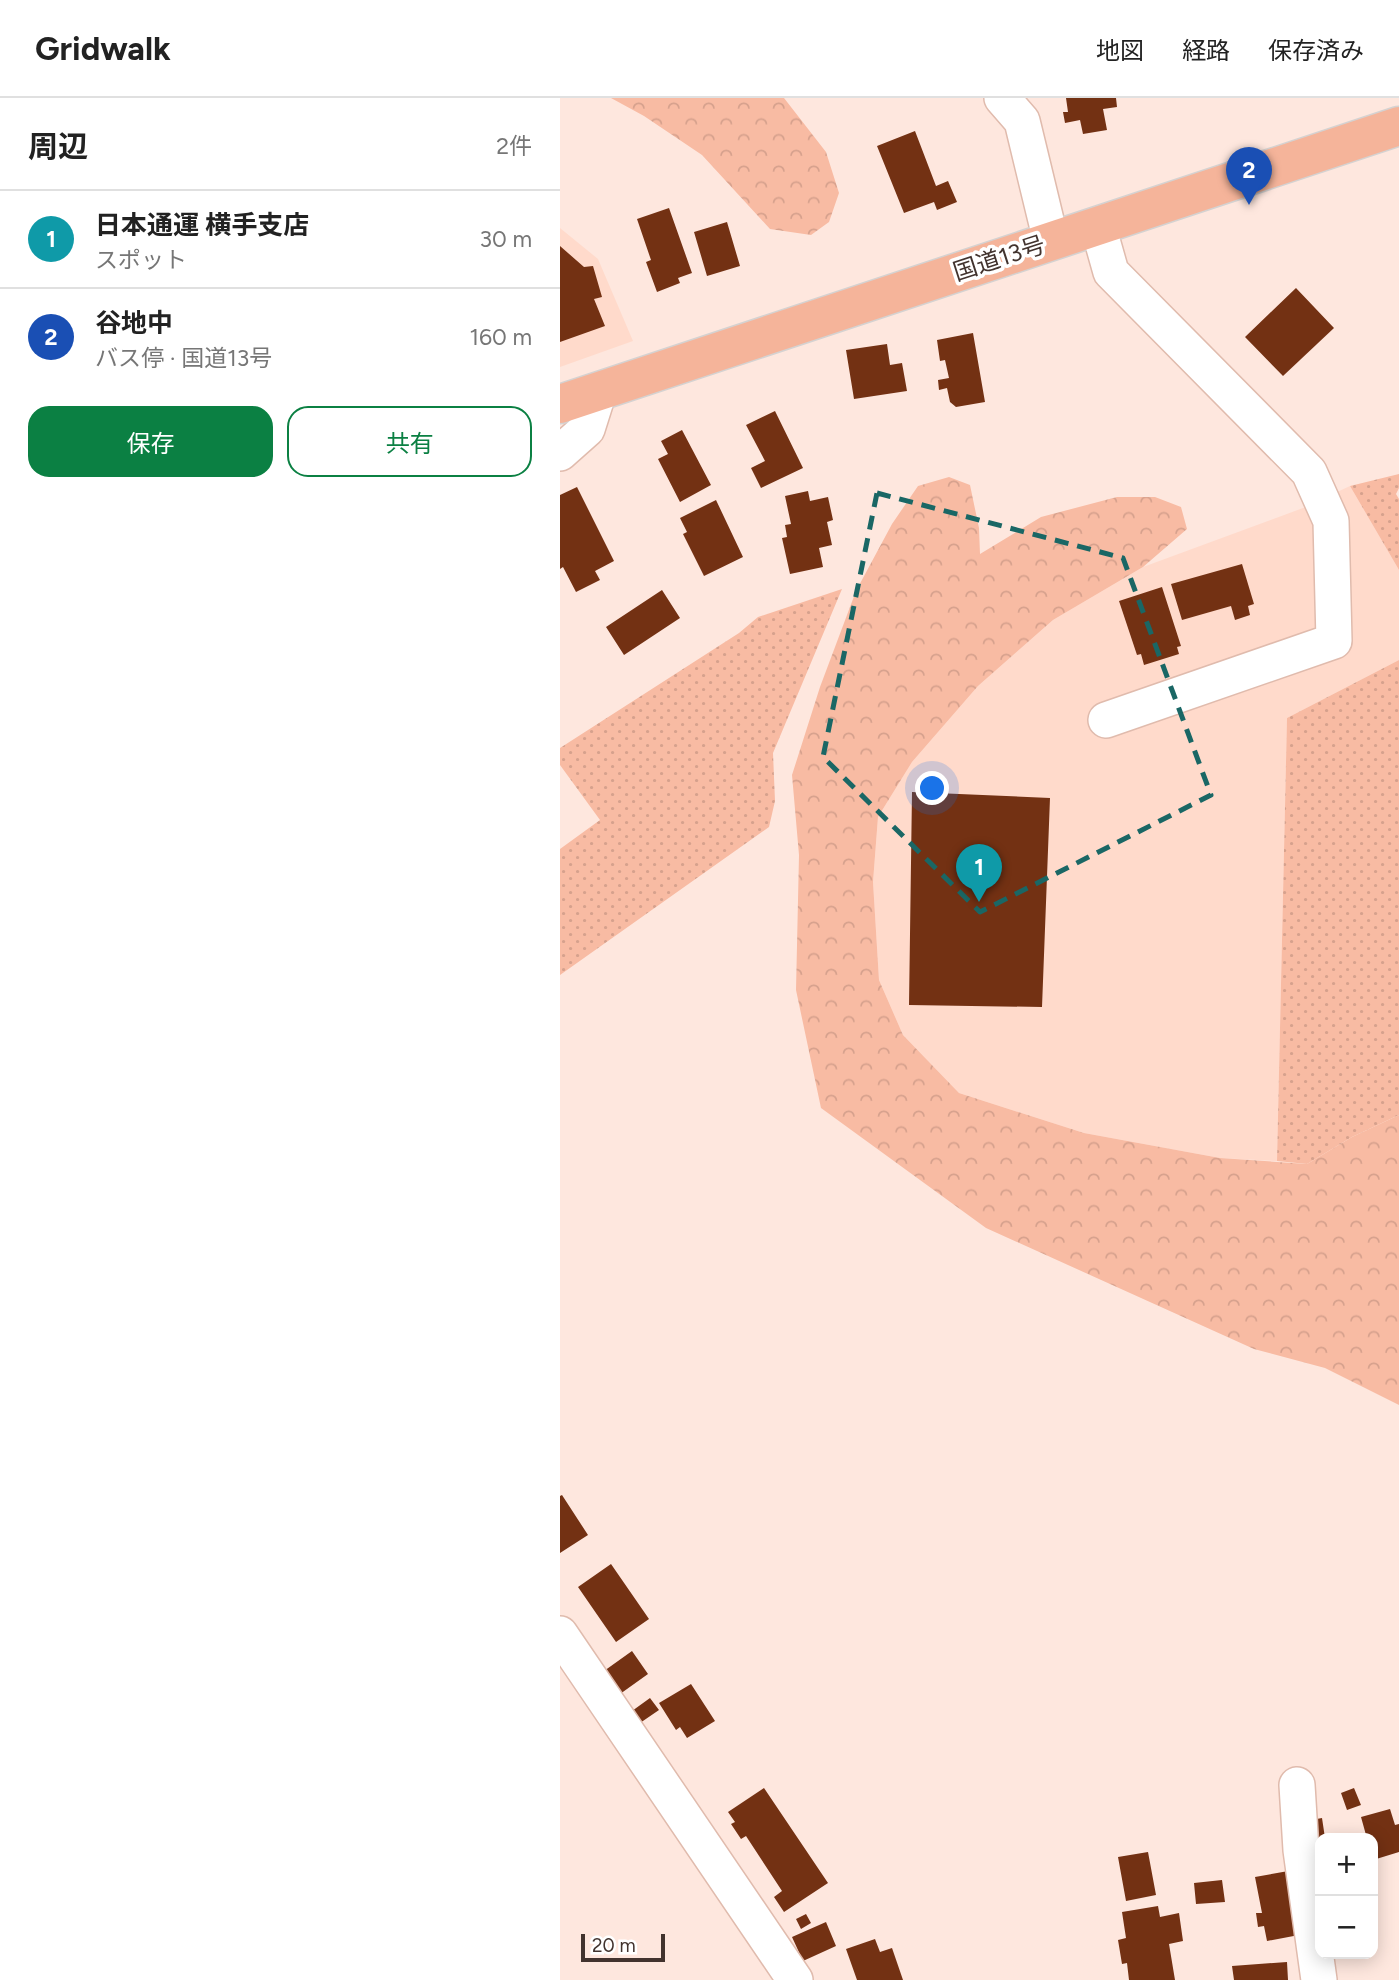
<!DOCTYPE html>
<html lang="ja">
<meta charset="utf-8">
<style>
body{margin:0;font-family:Figtree,"Noto Sans JP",sans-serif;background:#f2f2f2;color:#222}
.controls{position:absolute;right:21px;bottom:21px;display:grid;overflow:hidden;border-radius:14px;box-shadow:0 4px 18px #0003}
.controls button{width:63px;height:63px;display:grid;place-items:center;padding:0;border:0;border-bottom:2px solid #e0e0e0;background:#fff;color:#222;font:35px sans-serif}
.scale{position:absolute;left:21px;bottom:18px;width:84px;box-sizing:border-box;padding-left:7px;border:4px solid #42332e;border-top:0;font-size:19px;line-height:24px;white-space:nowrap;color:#42332e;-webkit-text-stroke:5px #fff;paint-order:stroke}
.you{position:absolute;left:373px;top:691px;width:24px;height:24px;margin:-18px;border:5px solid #fff;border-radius:50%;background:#1a73e8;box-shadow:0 0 0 10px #1a73e833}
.badge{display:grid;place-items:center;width:46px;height:46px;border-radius:50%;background:#0b8043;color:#fff;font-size:23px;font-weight:700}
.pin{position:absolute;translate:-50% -58px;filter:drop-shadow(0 2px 4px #0008)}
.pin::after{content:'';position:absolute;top:37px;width:24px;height:21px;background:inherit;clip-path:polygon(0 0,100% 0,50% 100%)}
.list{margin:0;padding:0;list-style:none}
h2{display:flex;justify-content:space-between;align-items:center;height:91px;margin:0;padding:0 28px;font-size:30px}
h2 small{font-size:23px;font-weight:400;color:#767676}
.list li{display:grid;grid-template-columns:46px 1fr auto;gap:21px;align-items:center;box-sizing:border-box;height:98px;padding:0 28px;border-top:2px solid #e0e0e0}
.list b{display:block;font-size:26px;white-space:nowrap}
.list p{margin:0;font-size:23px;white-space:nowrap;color:#767676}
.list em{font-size:23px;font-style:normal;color:#767676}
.actions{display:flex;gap:14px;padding:21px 28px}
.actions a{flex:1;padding:16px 0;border:2px solid #0b8043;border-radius:21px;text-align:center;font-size:24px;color:#0b8043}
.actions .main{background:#0b8043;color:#fff}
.map{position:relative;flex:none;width:839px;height:1882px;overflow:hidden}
header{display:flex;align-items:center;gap:42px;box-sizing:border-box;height:98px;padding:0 35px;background:#fff;border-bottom:2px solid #e0e0e0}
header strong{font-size:33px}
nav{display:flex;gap:38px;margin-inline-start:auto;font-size:24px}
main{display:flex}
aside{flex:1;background:#fff}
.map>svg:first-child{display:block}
.built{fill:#ffdacb}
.grass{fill:url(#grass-dots)}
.forest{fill:url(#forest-crowns)}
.building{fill:#733113}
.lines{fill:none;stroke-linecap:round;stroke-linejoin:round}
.minor-casing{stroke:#e0bbad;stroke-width:38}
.highway-casing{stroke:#d5d2d1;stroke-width:41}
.minor{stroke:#fff;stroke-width:35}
.highway{stroke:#f5b49a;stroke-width:38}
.marked{fill:none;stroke:#1a6765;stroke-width:5;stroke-dasharray:14 9;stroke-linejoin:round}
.labels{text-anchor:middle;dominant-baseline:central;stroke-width:7;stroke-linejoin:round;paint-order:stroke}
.street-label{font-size:24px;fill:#42332e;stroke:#fff}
</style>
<header>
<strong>Gridwalk</strong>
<nav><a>地図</a><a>経路</a><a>保存済み</a></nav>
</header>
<main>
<aside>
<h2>周辺<small>2件</small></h2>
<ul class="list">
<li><span class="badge" style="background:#0f9aa8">1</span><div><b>日本通運 横手支店</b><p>スポット</p></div><em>30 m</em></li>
<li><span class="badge" style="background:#1a4fb4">2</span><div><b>谷地中</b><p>バス停 · 国道13号</p></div><em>160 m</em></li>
</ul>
<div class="actions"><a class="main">保存</a><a>共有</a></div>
</aside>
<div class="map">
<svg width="839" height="1882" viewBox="0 0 839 1882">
<defs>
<pattern id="grass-dots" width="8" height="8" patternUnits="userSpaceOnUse" patternTransform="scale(1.75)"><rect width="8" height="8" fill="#f8bba3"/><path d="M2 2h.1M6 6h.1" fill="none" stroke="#d6a18d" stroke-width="1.8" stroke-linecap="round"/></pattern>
<pattern id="forest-crowns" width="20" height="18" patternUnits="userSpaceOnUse" patternTransform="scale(1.75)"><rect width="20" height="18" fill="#f8bba3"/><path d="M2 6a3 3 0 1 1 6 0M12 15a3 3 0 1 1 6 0" fill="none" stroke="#d6a18d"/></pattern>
</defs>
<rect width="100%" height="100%" fill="#fee7de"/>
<path class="built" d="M 0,130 L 38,161 L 73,243 L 0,269 Z
M 790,388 L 839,472 L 839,562 L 727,620 L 717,1063 L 660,1060 L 524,1035 L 399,995 L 343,937 L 319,882 L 313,784 L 318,719 L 352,664 L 418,588 L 493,522 L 583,469 L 743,410 Z"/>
<path class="grass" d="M 839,376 L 839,390 L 836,396 L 839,401 L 839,472 L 790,388 Z
M 282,491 L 213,655 L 215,703 L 209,729 L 0,877 L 0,751 L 40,722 L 0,667 L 0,650 L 179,535 L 198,519 Z
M 839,562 L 839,1017 L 792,1039 L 747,1066 L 717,1063 L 727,620 Z"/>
<path class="forest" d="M 51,0 L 224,0 L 266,54 L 279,95 L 269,124 L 251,137 L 210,131 L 142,57 L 84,18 Z
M 389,379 L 410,387 L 419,430 L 420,456 L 481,419 L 557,399 L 595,399 L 621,409 L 627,431 L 583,469 L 493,522 L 418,588 L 352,664 L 318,719 L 313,784 L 319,882 L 343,937 L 399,995 L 524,1035 L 660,1060 L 747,1066 L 792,1039 L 839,1017 L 839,1307 L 765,1270 L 694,1251 L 426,1130 L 261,1010 L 236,892 L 239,757 L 232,677 L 260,589 L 296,493 L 332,426 L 358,388 Z"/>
<path class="building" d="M 506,0 L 556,0 L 557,9 L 543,11 L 547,32 L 523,36 L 520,22 L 505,25 L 503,14 L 508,14 Z
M 355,33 L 376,88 L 388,83 L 397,104 L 377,112 L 374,104 L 344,115 L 317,48 Z
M 109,110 L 132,175 L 118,180 L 120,185 L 97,194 L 86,164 L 91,162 L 77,121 Z
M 167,124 L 180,168 L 147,178 L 134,134 Z
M 0,148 L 24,169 L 33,168 L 42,199 L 34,201 L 45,228 L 0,244 Z
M 736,190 L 774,230 L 723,278 L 685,239 Z
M 413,235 L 425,304 L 396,309 L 390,304 L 387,290 L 379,292 L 378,282 L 389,280 L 385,262 L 380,263 L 377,242 Z
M 327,246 L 330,267 L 342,265 L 347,293 L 294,301 L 286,252 Z
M 215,313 L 243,370 L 201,390 L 191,370 L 205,363 L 186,327 Z
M 122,332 L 151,387 L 120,404 L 98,361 L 108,356 L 101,343 Z
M 17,389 L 54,463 L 35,473 L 40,482 L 16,494 L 3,469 L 0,471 L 0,397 Z
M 248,393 L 250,403 L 268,399 L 273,422 L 267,424 L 272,447 L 259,450 L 263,469 L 230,476 L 222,440 L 227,439 L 225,427 L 231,426 L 225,398 Z
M 156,402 L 183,459 L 144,478 L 123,436 L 127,434 L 120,420 Z
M 682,466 L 694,506 L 688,508 L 690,517 L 675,522 L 671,508 L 622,522 L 611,486 Z
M 602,489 L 621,548 L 617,549 L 619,556 L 584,567 L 581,556 L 577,557 L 559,503 Z
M 102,492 L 120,520 L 64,557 L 46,529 Z
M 352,694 L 490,700 L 482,909 L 349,907 Z
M 2,1397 L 28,1437 L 0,1455 L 0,1398 Z
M 51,1466 L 89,1521 L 56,1544 L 18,1489 Z
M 72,1553 L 88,1576 L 60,1596 L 44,1573 Z
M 131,1586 L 155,1623 L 127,1640 L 120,1629 L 116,1632 L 99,1605 Z
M 90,1600 L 99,1612 L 80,1625 L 72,1613 Z
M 204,1690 L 268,1785 L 224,1814 L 214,1799 L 222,1793 L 186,1738 L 181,1741 L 171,1726 L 175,1724 L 168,1714 Z
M 794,1690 L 801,1707 L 787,1712 L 781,1695 Z
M 830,1711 L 835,1727 L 839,1726 L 839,1754 L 813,1762 L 813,1740 L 798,1740 L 806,1737 L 801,1719 Z
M 762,1720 L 765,1740 L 760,1740 L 760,1745 L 750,1746 L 746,1723 Z
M 588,1754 L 596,1797 L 566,1803 L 558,1759 Z
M 734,1772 L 739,1837 L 707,1843 L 704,1828 L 698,1829 L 696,1815 L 702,1815 L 695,1779 Z
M 662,1782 L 665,1804 L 636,1806 L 634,1785 Z
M 598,1808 L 600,1819 L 619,1815 L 623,1843 L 609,1846 L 615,1882 L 569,1882 L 567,1865 L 562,1866 L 558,1842 L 566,1840 L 562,1814 Z
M 246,1816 L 251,1825 L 241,1831 L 236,1821 Z
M 266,1824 L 276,1848 L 243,1863 L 232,1839 Z
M 315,1841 L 320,1854 L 332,1850 L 343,1882 L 297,1882 L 286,1851 Z
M 727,1864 L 728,1882 L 674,1882 L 672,1868 Z"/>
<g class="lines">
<defs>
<path id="minor" d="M 442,0 L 462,23 L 491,143
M 538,128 L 551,174 L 749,374 L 771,423 L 774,543 L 546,622
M 0,355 L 27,331 L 39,293
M 0,1536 L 235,1882
M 737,1687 L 741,1752 L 759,1882"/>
<path id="highway" d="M 0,306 L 839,28"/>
</defs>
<use href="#minor" class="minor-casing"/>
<use href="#highway" class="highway-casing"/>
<use href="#minor" class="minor"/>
<use href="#highway" class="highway"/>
</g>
<path class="marked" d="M 317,395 L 563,460 L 651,697 L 420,814 L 263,659 Z"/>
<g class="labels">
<g class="street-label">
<text transform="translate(439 160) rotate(-18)">国道13号</text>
</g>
</g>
</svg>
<div class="controls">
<button>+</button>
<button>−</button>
</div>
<div class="scale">20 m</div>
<div class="you"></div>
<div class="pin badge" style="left:419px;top:804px;background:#0f9aa8">1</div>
<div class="pin badge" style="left:689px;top:107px;background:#1a4fb4">2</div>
</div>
</main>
